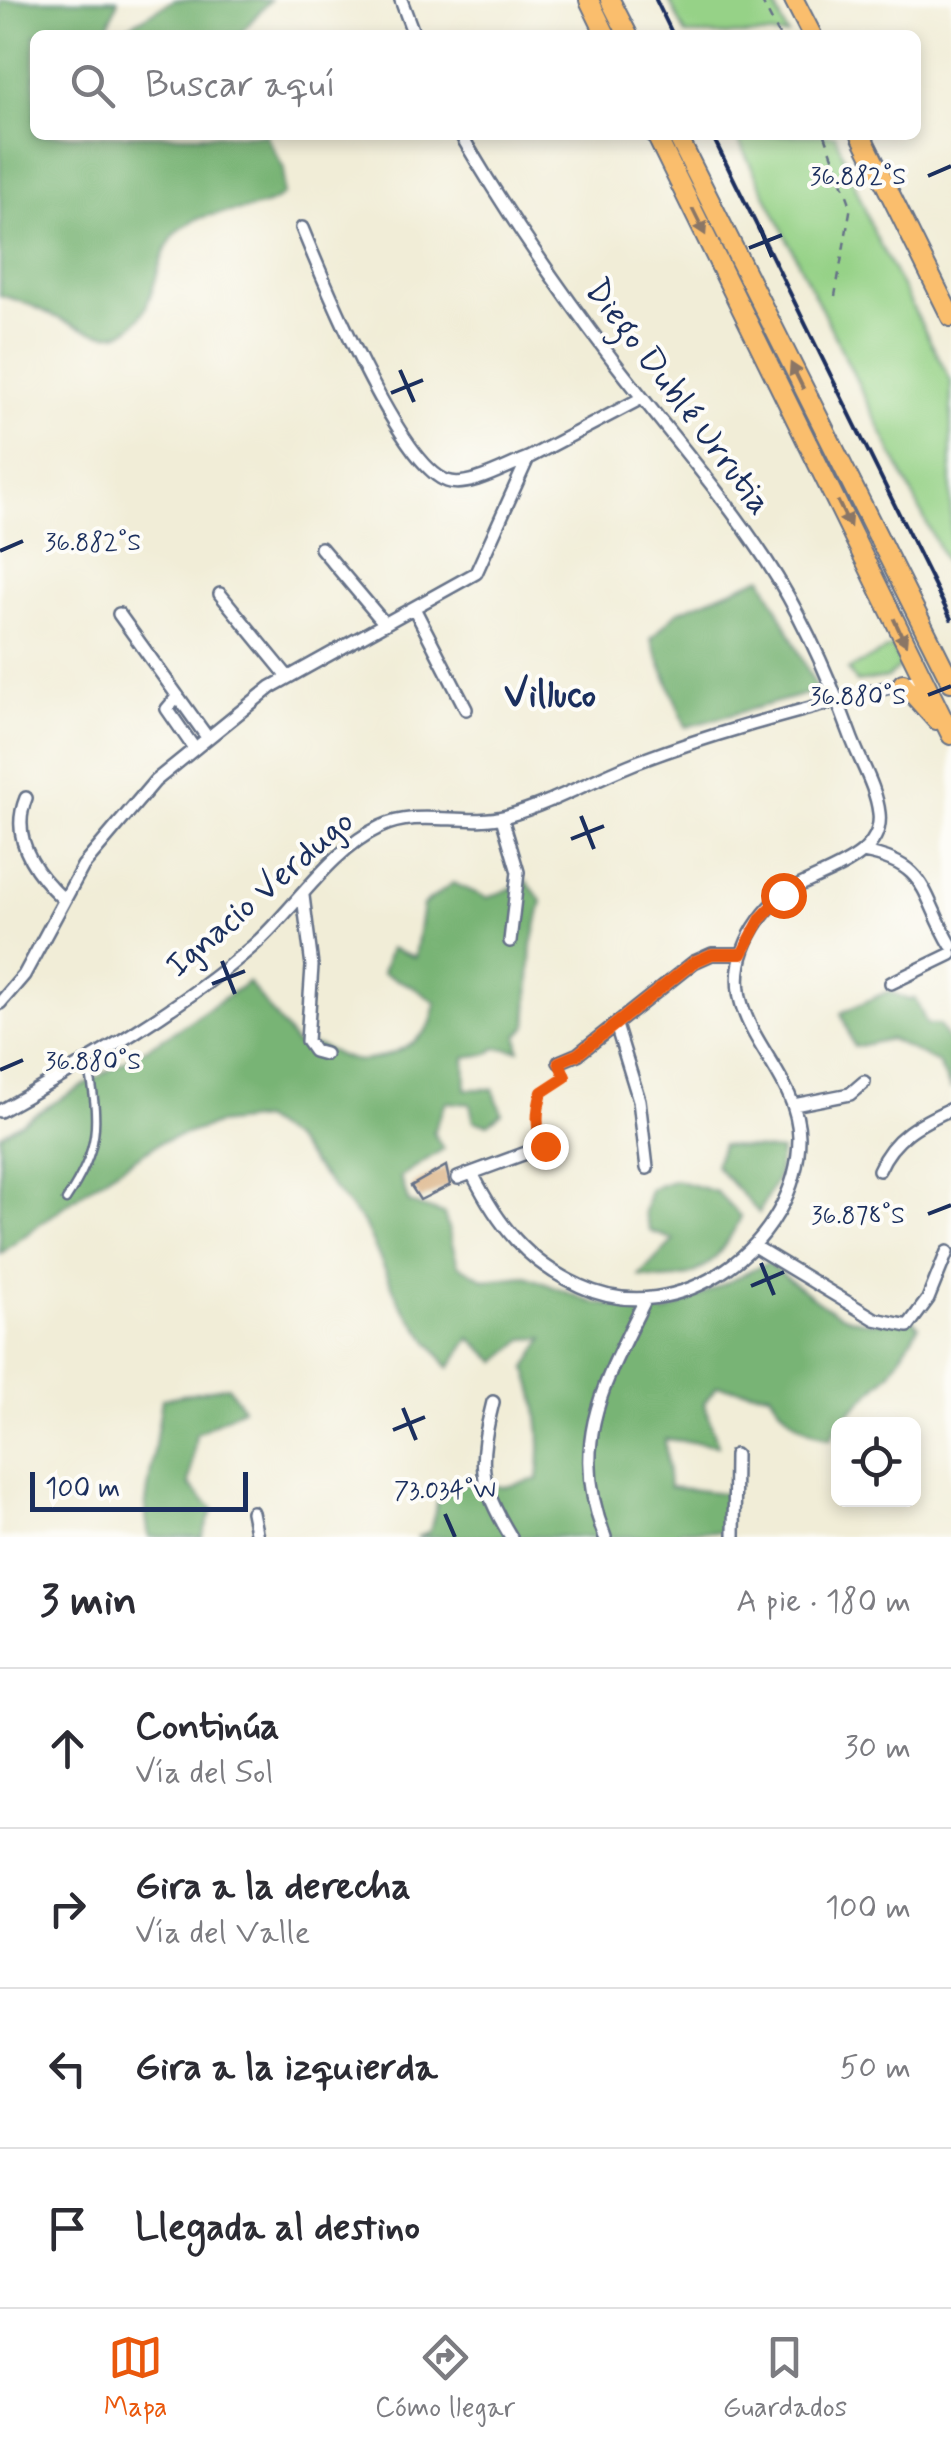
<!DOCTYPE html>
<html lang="es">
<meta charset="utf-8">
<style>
body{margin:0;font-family:Mynerve,sans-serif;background:#f7f7f7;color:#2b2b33}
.controls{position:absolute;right:30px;bottom:30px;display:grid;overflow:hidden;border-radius:15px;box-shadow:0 5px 15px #0003}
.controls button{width:90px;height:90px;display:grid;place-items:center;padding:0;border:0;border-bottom:2px solid #e1e1e2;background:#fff;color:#2b2b33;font:50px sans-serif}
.scale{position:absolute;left:30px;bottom:25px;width:218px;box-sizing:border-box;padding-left:10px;border:5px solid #1b2f5e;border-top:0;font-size:28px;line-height:35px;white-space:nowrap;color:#1b2f5e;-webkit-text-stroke:8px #fdfcf7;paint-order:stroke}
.stop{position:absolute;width:30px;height:30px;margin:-22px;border:8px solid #ea580c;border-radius:50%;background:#fff}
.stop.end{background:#ea580c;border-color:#fff;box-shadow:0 2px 10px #0008}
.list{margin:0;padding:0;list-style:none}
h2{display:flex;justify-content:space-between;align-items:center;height:130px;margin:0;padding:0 40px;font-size:42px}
h2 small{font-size:32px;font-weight:400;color:#7c7c81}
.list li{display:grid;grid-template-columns:65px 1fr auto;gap:30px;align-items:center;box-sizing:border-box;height:160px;padding:0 40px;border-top:2px solid #e1e1e2}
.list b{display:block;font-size:38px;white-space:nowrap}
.list p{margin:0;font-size:32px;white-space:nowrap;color:#7c7c81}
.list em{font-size:32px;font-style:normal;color:#7c7c81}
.icon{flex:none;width:55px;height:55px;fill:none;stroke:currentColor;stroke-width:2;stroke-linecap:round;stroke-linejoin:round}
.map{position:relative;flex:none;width:951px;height:1537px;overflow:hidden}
.search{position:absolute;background:#fff;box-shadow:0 5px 15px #0003;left:30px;right:30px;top:30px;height:110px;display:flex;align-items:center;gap:25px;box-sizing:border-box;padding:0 35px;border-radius:15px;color:#7c7c81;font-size:38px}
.sheet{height:770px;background:#fff}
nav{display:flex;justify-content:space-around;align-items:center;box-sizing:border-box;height:140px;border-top:2px solid #e1e1e2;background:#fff;font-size:28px;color:#7c7c81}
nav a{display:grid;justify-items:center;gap:5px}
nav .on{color:#ea580c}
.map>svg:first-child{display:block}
.green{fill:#96d287;stroke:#588072;stroke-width:2.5}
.forest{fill:#78b474;stroke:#4a7269;stroke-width:2.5}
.building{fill:#d7aa79}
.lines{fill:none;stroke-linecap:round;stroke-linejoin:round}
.service-casing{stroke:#667288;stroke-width:11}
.minor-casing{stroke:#667288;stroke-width:16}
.primary-casing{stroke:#667288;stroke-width:22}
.path{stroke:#667288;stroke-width:2.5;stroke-dasharray:8 8;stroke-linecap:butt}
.service{stroke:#fff;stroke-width:6}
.minor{stroke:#fff;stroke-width:11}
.primary{stroke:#fabe6d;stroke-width:18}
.rail{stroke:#1b2f5e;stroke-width:4}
.oneway{fill:#8a7666}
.route{stroke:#ea580c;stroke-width:12}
.ticks{fill:none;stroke:#1b2f5e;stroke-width:4}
.labels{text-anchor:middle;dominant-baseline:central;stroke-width:8;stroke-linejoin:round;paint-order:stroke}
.street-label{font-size:35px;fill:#1b2f5e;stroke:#fdfcf7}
.neighbourhood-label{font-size:38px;font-weight:bold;fill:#1b2f5e;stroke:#fdfcf7}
.ticks-label{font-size:25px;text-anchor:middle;fill:#1b2f5e;stroke:#fdfcf7;stroke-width:8;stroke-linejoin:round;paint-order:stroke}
</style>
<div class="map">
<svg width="951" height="1537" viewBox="0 0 951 1537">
<rect width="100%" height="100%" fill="#fdfcf7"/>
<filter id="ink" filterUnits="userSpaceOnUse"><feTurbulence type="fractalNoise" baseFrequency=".01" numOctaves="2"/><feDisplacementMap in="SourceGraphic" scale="20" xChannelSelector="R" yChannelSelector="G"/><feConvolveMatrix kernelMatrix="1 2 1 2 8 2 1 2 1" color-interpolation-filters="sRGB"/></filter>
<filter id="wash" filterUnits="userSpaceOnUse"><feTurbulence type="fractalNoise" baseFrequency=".0048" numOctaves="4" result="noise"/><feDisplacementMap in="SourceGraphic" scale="40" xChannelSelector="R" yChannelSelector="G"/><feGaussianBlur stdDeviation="2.25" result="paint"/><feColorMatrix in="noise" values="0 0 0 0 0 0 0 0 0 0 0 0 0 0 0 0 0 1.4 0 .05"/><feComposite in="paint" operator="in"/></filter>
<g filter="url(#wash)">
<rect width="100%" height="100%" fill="#f1edd7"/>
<path class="green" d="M 669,0 L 772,0 L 788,35 L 686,35 Z
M 736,135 L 835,135 L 875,235 L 951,381 L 951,573 Z
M 893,646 L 901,666 L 887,678 L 856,682 L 848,670 Z"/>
<path class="forest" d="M 0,0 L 118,0 L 108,27 L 120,31 L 174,0 L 270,0 L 239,35 L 35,35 L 35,135 L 266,135 L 284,169 L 283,195 C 255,218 210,205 182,228 C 151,251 160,315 123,332 C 92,345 36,300 0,296 Z
M 762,577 L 818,691 L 686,727 L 651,639 L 677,612 Z
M 527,882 L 542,901 L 532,945 L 527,1026 L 518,1036 L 519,1050 L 496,1048 L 488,1054 L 465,1057 L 466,1089 L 493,1089 L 502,1113 L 488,1124 L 474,1121 L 470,1104 L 446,1102 L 433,1132 L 443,1149 L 400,1177 L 409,1203 L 444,1214 L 458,1265 L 485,1280 L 526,1276 L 594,1303 L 665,1313 L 767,1263 C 813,1295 850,1341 907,1314 L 919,1326 L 891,1372 L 838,1424 L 831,1439 C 802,1430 786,1419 770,1393 L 717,1386 L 704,1403 L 718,1445 L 665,1439 L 669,1487 L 725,1493 L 724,1532 L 682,1530 L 672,1537 L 417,1537 L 430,1531 L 442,1482 L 505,1487 L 538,1479 C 543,1444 539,1400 526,1368 L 544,1338 L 524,1339 L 497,1362 L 470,1338 L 449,1368 L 400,1303 L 364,1224 L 292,1140 L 261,1119 L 216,1124 L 161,1142 L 93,1185 L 0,1254 L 0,1135 L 172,1033 L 248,982 L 296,1044 C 329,1043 324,1052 349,1059 C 372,1066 416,1047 429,1026 C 433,1020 434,1010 436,1003 L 412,986 L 382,973 L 390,948 L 415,957 L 423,905 L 453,883 L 487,898 Z
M 889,991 L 908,1000 L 915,998 L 927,1025 L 939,1025 L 951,1045 L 951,1090 L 938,1063 L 890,1039 L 854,1047 L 841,1013 Z
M 722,1145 L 781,1151 L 778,1176 L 759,1213 L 715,1165 Z
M 675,1180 L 717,1192 L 741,1217 C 717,1264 695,1288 639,1276 L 674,1240 L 650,1231 L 644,1212 L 650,1189 Z
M 228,1386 L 243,1408 L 196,1434 L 189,1485 L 213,1509 L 202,1537 L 149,1537 L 145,1509 L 162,1399 Z"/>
<g id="blocks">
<path class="building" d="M 446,1166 L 450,1185 L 420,1200 L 411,1186 Z"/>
</g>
</g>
<g filter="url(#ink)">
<use href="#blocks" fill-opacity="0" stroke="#667288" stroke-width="2.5"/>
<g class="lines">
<defs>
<path id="service" d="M 66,1200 C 100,1149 100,1123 88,1063"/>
<path id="minor" d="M 401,0 L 414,35
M 461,135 C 506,212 558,288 612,359 C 663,426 720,490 766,560 C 801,613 828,674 850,734 C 859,760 876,786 879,813 C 885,862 813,873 783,895 C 766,908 751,929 744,949 C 716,1024 798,1067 799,1137 C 799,1243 679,1333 580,1286 C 527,1262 498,1225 472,1173
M 302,228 C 322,277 399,464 447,481 C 468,489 507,466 528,458
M 321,548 L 385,624
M 220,594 L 288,677
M 415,610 L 466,709
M 119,614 L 207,737
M 178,696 L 167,709 L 194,748
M 26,798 C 10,837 34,872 62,898
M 502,818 L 518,872 L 510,941
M 863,852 C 929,864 921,894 951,945
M 303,896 L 312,966 L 307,1041 L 314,1051 L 325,1054
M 891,983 L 951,954
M 0,1003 L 24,975 L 83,866 L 155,781 L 271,687 L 476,573 L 528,458 L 642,398
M 616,1025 L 639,1100 L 647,1168
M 559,1062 L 578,1054 L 694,962 L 712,954 L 742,954
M 794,1105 L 850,1094 L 864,1082
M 0,1111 C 87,1062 177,1012 253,946 C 295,909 329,851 380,827 C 418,808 467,827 507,816 C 553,803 595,778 640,761 C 732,726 828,704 923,678
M 879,1170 C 893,1137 920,1123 951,1109
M 458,1178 L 545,1146
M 754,1246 L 875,1319 L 908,1326 L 928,1299 L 947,1252
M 493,1402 C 478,1463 478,1483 511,1537
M 252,1512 L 257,1537
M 605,1537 C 568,1444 604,1383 645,1300
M 734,1537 L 735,1455"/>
<path id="primary" d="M 589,0 L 606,35
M 610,0 L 628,35
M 794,0 L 812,35
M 656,135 L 951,735
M 677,135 L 951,682
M 861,135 L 951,317
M 903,683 L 936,720"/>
</defs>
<use href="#service" class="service-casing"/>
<use href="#minor" class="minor-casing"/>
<use href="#primary" class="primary-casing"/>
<path class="path" d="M 761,0 L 779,35
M 825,135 L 851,206 L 835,296
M 539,1136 L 537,1111 L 542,1092 L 565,1077 L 564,1073"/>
<use href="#service" class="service"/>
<use href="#minor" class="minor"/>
<use href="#primary" class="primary"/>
<path class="rail" d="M 656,0 L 673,35
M 712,135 L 951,619"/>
</g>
<defs><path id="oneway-solid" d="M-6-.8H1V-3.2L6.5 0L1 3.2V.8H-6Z" transform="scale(2.5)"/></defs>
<g class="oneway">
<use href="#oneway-solid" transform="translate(699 222) rotate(64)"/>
<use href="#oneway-solid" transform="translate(797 376) rotate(-116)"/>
<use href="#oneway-solid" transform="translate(844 514) rotate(64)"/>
<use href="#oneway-solid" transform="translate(900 632) rotate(65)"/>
</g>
</g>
<g class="lines" filter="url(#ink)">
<path class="route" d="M 545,1146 C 534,1130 537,1109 542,1092 L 565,1077 L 559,1062 L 578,1054 L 694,962 L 712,954 L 742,954 L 761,918 L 783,895"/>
</g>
<path class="ticks" d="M 928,176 L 951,166M 759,225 L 772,257M 749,248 L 782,235M 400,370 L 414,402M 391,393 L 423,380M 0,551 L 23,541M 928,695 L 951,686M 581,816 L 594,849M 571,839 L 604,826M 222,961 L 235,994M 212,984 L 245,971M 0,1070 L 23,1060M 928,1214 L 951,1205M 761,1263 L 774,1295M 751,1286 L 784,1272M 403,1408 L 416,1440M 393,1430 L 425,1417M 445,1514 L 455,1537"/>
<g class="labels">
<g class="street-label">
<text transform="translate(678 397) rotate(53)">Diego Dublé Urrutia</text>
<text transform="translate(260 894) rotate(-41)">Ignacio Verdugo</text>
</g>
<g class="neighbourhood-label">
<text x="550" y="695">Villuco</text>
</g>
</g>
<g class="ticks-label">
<text x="858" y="184">36.882°S</text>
<text x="93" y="550">36.882°S</text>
<text x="858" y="704">36.880°S</text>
<text x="93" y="1069">36.880°S</text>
<text x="858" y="1223">36.878°S</text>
<text x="445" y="1498">73.034°W</text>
</g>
</svg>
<div class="controls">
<button><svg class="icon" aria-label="locate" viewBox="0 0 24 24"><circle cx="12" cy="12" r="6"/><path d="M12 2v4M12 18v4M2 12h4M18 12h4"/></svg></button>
</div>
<div class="scale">100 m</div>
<div class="stop" style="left:783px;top:895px"></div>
<div class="stop end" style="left:545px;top:1146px"></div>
<div class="search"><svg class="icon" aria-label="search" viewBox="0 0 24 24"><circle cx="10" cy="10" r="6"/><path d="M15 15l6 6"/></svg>Buscar aquí</div>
</div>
<section class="sheet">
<h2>3 min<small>A pie · 180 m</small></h2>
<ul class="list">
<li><svg class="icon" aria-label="ahead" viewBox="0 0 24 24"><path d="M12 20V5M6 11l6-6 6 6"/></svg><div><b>Continúa</b><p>Vía del Sol</p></div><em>30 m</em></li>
<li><svg class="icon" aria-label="right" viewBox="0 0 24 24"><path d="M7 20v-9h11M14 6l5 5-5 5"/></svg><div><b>Gira a la derecha</b><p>Vía del Valle</p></div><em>100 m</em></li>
<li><svg class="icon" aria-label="left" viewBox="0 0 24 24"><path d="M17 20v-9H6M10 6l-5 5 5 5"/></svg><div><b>Gira a la izquierda</b></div><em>50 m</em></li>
<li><svg class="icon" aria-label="arrive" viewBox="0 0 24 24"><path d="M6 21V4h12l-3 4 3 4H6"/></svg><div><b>Llegada al destino</b></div></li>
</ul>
</section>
<nav>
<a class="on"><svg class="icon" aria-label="map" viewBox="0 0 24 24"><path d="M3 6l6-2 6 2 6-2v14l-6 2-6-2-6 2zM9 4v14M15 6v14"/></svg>Mapa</a>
<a><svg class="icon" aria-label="directions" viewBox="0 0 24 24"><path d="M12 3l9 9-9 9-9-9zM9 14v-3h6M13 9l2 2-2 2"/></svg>Cómo llegar</a>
<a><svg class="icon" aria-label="saved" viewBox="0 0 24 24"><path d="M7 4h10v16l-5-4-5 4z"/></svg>Guardados</a>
</nav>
